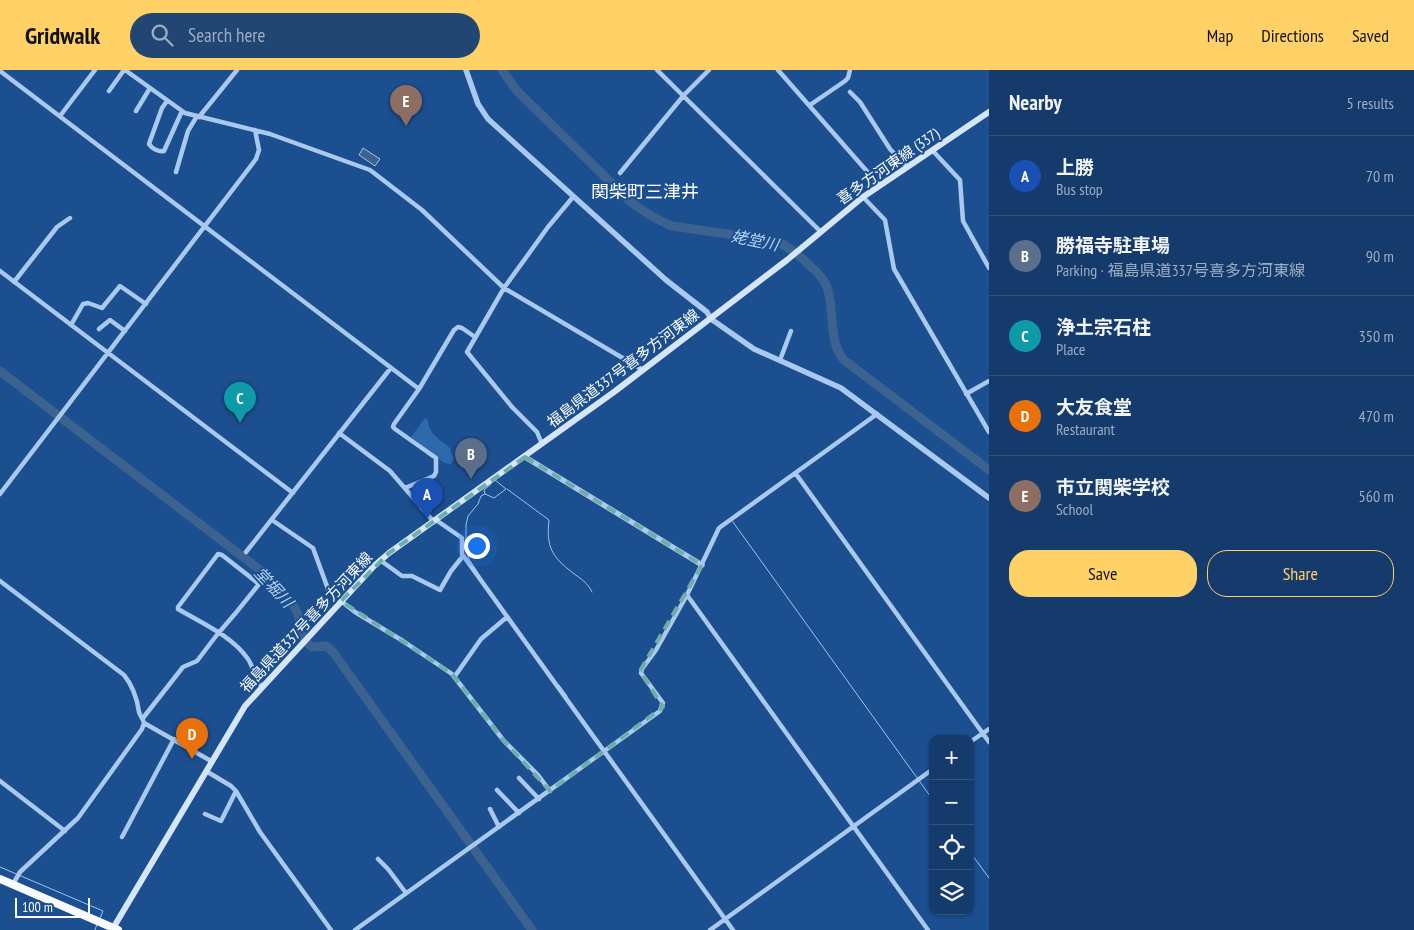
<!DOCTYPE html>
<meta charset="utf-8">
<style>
body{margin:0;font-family:"PT Sans Narrow","Noto Sans JP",sans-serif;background:#214673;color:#f1f3f6}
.controls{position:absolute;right:15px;bottom:15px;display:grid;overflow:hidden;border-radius:10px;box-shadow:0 1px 4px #0004}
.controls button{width:45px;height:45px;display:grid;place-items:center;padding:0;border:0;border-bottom:1px solid #33557e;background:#143b6b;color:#f1f3f6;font:25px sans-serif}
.scale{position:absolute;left:15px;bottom:12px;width:75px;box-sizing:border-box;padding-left:5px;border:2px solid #fff;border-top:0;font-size:14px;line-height:18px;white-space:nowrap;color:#fff;-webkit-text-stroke:4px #1b4f8f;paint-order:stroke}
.you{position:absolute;left:476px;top:475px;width:18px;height:18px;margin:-12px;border:4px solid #fff;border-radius:50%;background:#1a73e8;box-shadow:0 0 0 8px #1a73e833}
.badge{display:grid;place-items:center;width:32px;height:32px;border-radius:50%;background:#ffd166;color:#fff;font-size:16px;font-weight:700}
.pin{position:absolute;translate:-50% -41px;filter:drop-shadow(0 1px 2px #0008)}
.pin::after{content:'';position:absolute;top:26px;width:18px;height:15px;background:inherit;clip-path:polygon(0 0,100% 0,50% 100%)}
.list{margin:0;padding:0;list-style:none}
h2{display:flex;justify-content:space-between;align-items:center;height:65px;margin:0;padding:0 20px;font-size:21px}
h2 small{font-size:16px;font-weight:400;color:#9dadc1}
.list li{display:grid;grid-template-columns:32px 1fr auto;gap:15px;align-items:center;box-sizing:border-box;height:80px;padding:0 20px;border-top:1px solid #33557e}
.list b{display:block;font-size:19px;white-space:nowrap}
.list p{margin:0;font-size:16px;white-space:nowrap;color:#9dadc1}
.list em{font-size:16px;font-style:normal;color:#9dadc1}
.actions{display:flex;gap:10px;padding:15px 20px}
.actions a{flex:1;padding:11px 0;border:1px solid #ffd166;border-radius:20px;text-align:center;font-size:18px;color:#ffd166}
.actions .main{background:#ffd166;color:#111}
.icon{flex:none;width:28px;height:28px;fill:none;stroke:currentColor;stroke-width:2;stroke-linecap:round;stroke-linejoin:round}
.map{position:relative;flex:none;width:989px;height:860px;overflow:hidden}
header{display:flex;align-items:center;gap:30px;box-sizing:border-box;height:70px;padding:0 25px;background:#ffd166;color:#111}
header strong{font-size:24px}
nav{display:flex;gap:28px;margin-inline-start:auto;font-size:18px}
.search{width:350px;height:45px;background:#214673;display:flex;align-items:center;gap:12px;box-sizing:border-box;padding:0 18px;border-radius:28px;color:#9dadc1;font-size:19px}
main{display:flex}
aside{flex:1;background:#143b6b}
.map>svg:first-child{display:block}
.green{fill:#2e69ad}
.water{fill:#3c6290;stroke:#9cc4f0}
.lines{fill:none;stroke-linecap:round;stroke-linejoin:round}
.stream{stroke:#9cc4f0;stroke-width:1}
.river{stroke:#3c6290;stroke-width:9}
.minor{stroke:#a9c9ee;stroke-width:4.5}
.tertiary{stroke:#a9c9ee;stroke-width:5.5}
.secondary{stroke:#d6e6fa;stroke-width:6}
.trunk{stroke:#f8faff;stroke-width:8}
.marked{fill:none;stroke:#6fada8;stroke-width:4;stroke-dasharray:10 6;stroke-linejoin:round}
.labels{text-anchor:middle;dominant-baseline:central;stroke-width:4;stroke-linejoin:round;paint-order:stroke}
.street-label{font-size:15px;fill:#fff;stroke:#1b4f8f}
.water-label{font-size:16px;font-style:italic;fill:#b5d3f5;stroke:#1b4f8f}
.quarter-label{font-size:18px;fill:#fff;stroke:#1b4f8f}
</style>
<header>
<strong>Gridwalk</strong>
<div class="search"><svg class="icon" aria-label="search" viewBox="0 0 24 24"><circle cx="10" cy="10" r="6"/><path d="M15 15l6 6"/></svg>Search here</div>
<nav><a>Map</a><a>Directions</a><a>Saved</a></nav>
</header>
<main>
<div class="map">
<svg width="989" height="860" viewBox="0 0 989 860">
<rect width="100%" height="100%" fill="#1b4f8f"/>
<path class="green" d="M 425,348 L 428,350 C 429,365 440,369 450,378 L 451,383 L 454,388 L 451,394 L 444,393 L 411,367 Z"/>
<path class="water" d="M 363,78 L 380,89 L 375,96 L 359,85 Z"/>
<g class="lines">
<path class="stream" d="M 507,419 L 549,450 C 546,477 552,487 573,503 C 581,509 588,513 592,522
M 485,424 L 484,420 L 491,414
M 733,452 L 933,730
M 480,506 L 469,489 L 466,480 L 466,455 L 468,446 L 478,434 L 481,426 L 485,424 L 494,428 L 506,419 L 495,410
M 559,615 L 567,626
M 970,782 L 989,808
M 0,797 L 103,841 L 100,848
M 95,860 L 97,854"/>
<path class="river" d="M 502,0 L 517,21 L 631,132 C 644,142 657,150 672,156 L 776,171 C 788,176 796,183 805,191 C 812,198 819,203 824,211 C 837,234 826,270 844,290 L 989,400
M 0,301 L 268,506 C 277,518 291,528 297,542 C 304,558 295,563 312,577 L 326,576 L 333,582 L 532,860"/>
<path class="minor" d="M 125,0 L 185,43 L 270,64 L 370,100 L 422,140 L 504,218 L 643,300
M 657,0 L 821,162
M 778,0 L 879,115
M 0,1 L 419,319
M 109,21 L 124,0
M 850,22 L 860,32 L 890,79 L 907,97
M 167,31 L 162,38 L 150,71 L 149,74 C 152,79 159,82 164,81 L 182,41
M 810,35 L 845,11 L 848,8 L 850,0
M 136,41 L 150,18
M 60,46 L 95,0
M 199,47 L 237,0
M 932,80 L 960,110 L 963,151 L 989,198
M 176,102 L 188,61 L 197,46
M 620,103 L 684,25 L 709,0
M 863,127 L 885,150 L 894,199 L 989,362
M 0,201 L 293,423
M 14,212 L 57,157 L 70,148
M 71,255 L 83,234 L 88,233 L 102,238 L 120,216 L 146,234
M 99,259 L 110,250 L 125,261
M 780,290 L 791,261
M 966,324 L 989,311
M 339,363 L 390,401 L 434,452
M 542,374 L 537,362 L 512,337 L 467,282 L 504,218 L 548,157 L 573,127
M 796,404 L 989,672
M 405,418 L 434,406 L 436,402 L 436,388 L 395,359 L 393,357 L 394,354 L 419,319 L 454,260 L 458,257 L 462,258 L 475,267
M 0,424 L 256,89 L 259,80 L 255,60
M 272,450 L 313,478 L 328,519
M 436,450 L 462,468 L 462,484 L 733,860
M 246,482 L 390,299
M 380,490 L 402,506 L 412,506 L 440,520 L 451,501 L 463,486
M 0,511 L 124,605 C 133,616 137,628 139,642 C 140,646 143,649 144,653 L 211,691
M 687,525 L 928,860
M 341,531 L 355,542 L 403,571 L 452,604 L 504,671 L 538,705 L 550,721
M 455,606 L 481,569 L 507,547
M 143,648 L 183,597 L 197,591 L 216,566 C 231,549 245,532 259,514 L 222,485 L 218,484 L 178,537 L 178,539 C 202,553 232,566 248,589 C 254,598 255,610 262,617
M 970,672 L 989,659
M 206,701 L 231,716 L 236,721 L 260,762 L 331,860
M 519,708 L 539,729
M 0,711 L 65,761
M 497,720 L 519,743
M 490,739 L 499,757
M 205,744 L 221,751 L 236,721
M 122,767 L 174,669
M 378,789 L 388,799 L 406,823
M 13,814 L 20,802 L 78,748 L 142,659 L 144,653
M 355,860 L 660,641 L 663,633 L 641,603 L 642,599 L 656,580 L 687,525 L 719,458 L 877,344
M 710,860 L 933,699"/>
<path class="tertiary" d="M 466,0 L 478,34 L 488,49 L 666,210 L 707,242 L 711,249 L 754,279 L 841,318 L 989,428
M 525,387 L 702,495"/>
<path class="secondary" d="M 112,860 L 245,636 L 374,496 L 389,483 L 614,322 L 787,190 L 863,127 L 989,42"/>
<path class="trunk" d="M 0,809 L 118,860"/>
</g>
<path class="marked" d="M 525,387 L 702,495 L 640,601 L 663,637 L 550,721 L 504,671 L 452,604 L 341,531 L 389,483 Z"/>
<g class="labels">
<g class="street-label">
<text transform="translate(888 96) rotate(-35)">喜多方河東線 (337)</text>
<text transform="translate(623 298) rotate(-37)">福島県道337号喜多方河東線</text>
<text transform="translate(306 552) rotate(-47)">福島県道337号喜多方河東線</text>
</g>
<g class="water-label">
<text transform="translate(755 170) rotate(12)">姥堂川</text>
<text transform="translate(274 517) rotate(47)">堂堀川</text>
</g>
<g class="quarter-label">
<text x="645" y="121">関柴町三津井</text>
</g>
</g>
</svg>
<div class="controls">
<button>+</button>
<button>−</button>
<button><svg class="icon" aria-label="locate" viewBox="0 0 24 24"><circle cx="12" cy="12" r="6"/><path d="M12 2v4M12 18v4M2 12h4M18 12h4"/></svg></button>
<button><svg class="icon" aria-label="layers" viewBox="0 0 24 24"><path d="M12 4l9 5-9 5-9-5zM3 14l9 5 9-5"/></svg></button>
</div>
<div class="scale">100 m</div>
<div class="you"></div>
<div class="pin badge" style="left:427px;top:449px;background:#1a4fb4">A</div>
<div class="pin badge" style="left:471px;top:409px;background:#5c6f8a">B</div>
<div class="pin badge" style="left:240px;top:353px;background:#0f9aa8">C</div>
<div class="pin badge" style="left:192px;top:689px;background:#e8710a">D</div>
<div class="pin badge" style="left:406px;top:56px;background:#8d6e63">E</div>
</div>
<aside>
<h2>Nearby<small>5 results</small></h2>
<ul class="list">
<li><span class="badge" style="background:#1a4fb4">A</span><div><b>上勝</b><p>Bus stop</p></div><em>70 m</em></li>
<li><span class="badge" style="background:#5c6f8a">B</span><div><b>勝福寺駐車場</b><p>Parking · 福島県道337号喜多方河東線</p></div><em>90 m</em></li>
<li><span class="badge" style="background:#0f9aa8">C</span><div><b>浄土宗石柱</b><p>Place</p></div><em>350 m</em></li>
<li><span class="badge" style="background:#e8710a">D</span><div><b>大友食堂</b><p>Restaurant</p></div><em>470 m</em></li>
<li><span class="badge" style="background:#8d6e63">E</span><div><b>市立関柴学校</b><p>School</p></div><em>560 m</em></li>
</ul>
<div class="actions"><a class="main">Save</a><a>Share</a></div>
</aside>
</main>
